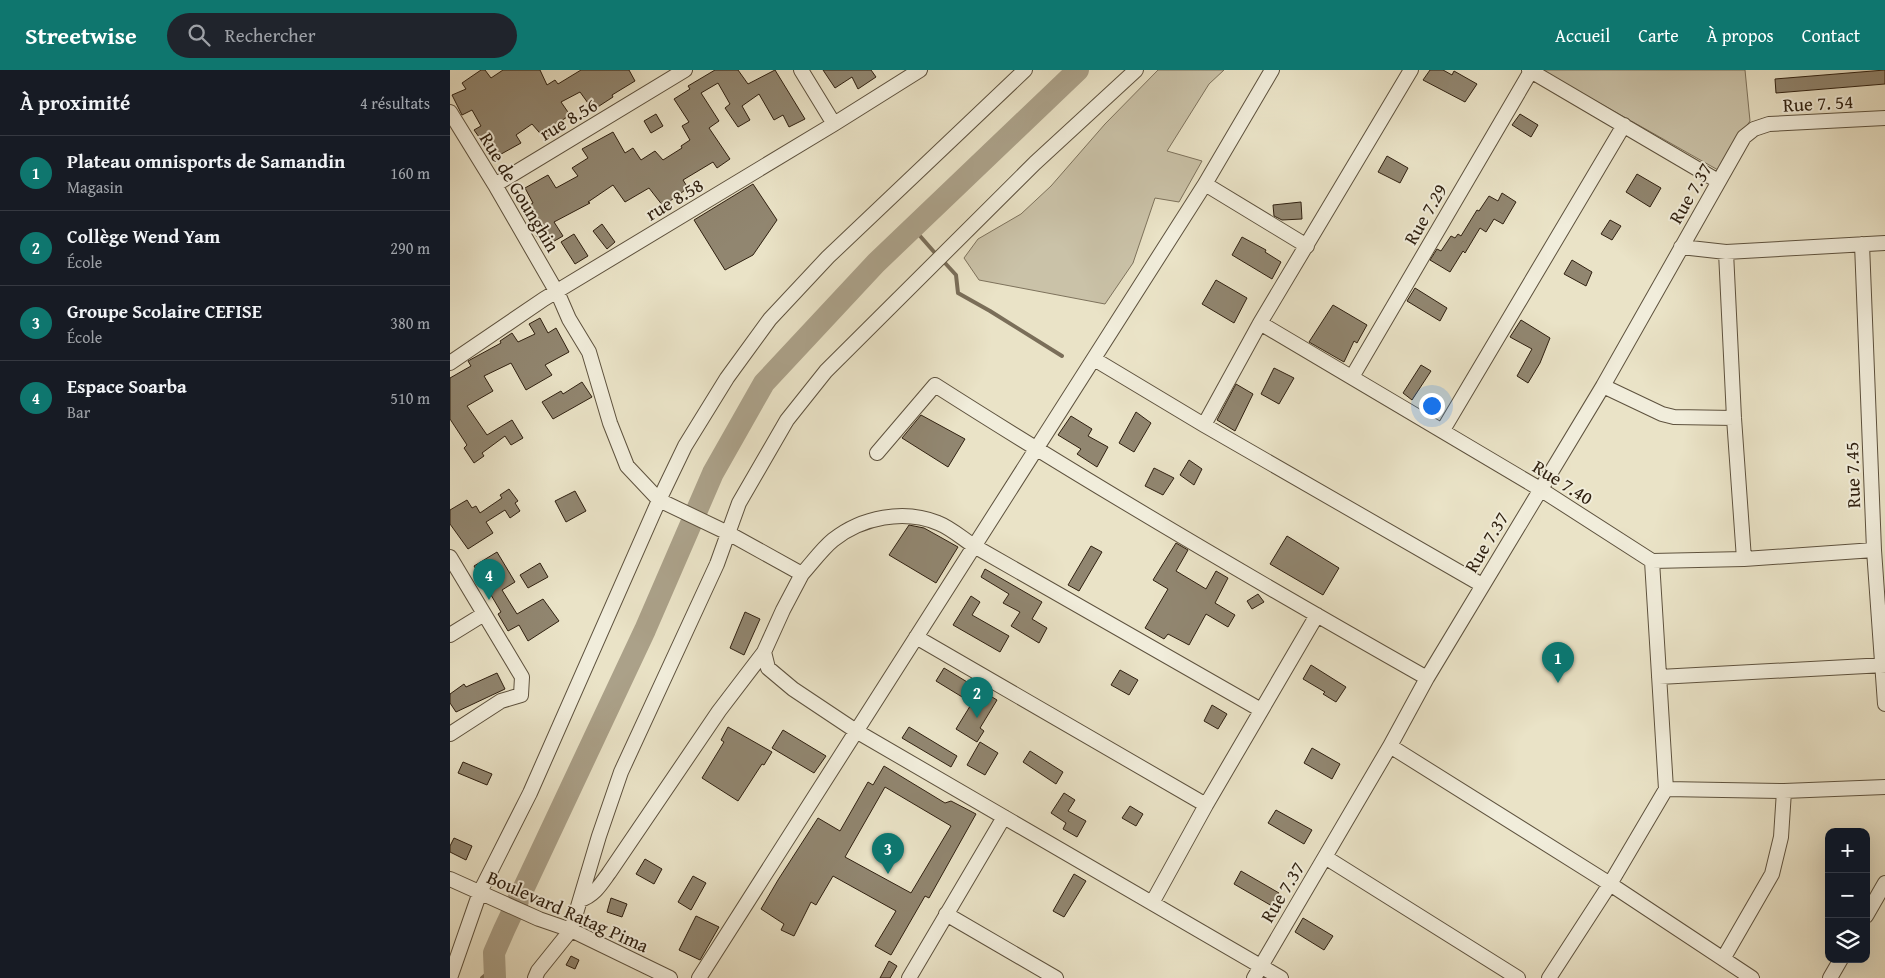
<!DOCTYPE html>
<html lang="fr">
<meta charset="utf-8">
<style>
body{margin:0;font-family:"Gentium Book Plus",serif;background:#20242c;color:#f1f3f6}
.controls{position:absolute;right:15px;bottom:15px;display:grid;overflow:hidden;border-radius:10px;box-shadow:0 5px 20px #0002}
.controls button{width:45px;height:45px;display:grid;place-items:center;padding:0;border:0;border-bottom:1px solid #363941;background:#171b24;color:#f1f3f6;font:25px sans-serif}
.you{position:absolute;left:981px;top:335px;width:18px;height:18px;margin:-12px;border:4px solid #fff;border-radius:50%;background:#1a73e8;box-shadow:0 0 0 8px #1a73e833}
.badge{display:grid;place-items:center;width:32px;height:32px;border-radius:50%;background:#0f766e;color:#fff;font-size:16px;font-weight:700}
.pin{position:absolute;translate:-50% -41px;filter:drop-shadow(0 1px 2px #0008)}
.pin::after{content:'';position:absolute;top:26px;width:18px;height:15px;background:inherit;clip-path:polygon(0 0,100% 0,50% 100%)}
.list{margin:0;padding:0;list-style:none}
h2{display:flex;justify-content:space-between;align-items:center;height:65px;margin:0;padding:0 20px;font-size:21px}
h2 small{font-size:16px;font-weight:400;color:#9ea1a6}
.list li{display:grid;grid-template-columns:32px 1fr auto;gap:15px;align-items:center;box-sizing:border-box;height:75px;padding:0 20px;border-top:1px solid #363941}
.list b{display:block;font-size:19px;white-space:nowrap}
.list p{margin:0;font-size:16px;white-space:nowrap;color:#9ea1a6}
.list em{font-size:16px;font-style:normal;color:#9ea1a6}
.icon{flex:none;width:28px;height:28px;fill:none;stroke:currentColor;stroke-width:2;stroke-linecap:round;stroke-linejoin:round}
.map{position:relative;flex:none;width:1435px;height:908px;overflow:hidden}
header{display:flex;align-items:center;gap:30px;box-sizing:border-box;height:70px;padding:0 25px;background:#0f766e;color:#fff}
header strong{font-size:24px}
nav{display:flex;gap:28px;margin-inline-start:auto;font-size:18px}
.search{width:350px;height:45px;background:#20242c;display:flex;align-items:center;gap:12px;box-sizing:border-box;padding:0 18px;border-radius:28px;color:#9ea1a6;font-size:19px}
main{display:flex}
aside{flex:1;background:#171b24}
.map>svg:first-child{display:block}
.green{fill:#cac2a8;stroke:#7d725c}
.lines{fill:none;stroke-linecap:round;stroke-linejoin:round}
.stream{stroke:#7a6e59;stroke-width:4}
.river{stroke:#aba189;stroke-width:22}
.building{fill:#918670;stroke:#302111;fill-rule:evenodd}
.minor-casing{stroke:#5e523e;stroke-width:16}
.minor{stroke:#f1eddb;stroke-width:14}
.labels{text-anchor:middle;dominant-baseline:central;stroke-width:4;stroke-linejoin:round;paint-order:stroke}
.street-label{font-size:19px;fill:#302111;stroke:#f1eddb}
</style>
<header>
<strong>Streetwise</strong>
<div class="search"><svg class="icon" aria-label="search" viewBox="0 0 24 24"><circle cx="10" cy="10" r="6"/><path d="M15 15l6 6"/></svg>Rechercher</div>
<nav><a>Accueil</a><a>Carte</a><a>À propos</a><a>Contact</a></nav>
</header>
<main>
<aside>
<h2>À proximité<small>4 résultats</small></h2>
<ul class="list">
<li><span class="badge">1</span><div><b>Plateau omnisports de Samandin</b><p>Magasin</p></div><em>160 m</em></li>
<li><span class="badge">2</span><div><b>Collège Wend Yam</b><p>École</p></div><em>290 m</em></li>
<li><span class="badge">3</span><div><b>Groupe Scolaire CEFISE</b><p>École</p></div><em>380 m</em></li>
<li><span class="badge">4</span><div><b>Espace Soarba</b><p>Bar</p></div><em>510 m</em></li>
</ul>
</aside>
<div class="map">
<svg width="1435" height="908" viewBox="0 0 1435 908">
<rect width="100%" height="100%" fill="#eae3c7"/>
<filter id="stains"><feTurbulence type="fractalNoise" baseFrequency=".004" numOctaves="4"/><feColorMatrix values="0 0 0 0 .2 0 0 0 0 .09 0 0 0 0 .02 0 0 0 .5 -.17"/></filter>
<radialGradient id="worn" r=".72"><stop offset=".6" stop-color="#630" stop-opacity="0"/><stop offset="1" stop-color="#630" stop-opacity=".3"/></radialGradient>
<path class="green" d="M 708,0 L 774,0 L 759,14 L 717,81 L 752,91 L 729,132 L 705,128 L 683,193 L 655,234 L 529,210 L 514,188 L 528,169 L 571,144 L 601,116 L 655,54 Z
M 1091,0 L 1295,0 L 1300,51 L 1268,100 Z"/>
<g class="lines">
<path class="stream" d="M 463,158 L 485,183
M 495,193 L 506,205 L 508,223 L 540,241 L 612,286
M 32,908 L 45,897"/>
<path class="river" d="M 45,908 L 44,883 L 54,860 L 195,560 L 263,403 L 314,313 L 426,193 L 628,0"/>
</g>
<path class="building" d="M 31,0 L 35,0 L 41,8 L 53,0 L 90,0 L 97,15 L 105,10 L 108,14 L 131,0 L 179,0 L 185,11 L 162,25 L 163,27 L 143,40 L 130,22 L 111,32 L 120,45 L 108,53 L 111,58 L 95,69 L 82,54 L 66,65 L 71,73 L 44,88 L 24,60 L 31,56 L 22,40 L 12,45 L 2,25 L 16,19 L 12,13 Z
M 265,0 L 288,0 L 298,14 L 325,0 L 355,49 L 339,57 L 333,45 L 324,50 L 309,24 L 292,36 L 300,50 L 288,57 L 275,38 L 280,34 L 268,13 L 251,23 L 269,51 L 259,58 L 280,89 L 267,98 L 263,92 L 233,110 L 238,118 L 213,136 L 199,118 L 175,132 L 163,115 L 138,132 L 140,133 L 104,152 L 113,166 L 94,177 L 86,165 L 93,160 L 77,137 L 83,133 L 75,118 L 98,105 L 106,118 L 128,106 L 122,98 L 138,88 L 132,79 L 163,62 L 175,83 L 183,78 L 191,90 L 205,81 L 213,90 L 232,78 L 231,76 L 240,70 L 232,56 L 239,52 L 224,29 L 240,19 L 238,16 Z
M 373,0 L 421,0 L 426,7 L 408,19 L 402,7 L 385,18 Z
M 980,0 L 993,0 L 1002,5 L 1004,1 L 1027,14 L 1015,32 L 973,10 Z
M 1435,0 L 1435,14 L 1326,23 L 1325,9 Z
M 206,44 L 213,56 L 201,63 L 194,51 Z
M 1070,44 L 1088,55 L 1081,67 L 1062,55 Z
M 937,86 L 958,98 L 950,113 L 928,102 Z
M 1187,104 L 1211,118 L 1200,137 L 1176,122 Z
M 303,114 L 327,150 L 303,185 L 275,200 L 244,150 Z
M 1052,123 L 1066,132 L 1053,154 L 1044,149 L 1036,162 L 1030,158 L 1015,183 L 1013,181 L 1000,202 L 980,190 L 987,179 L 991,181 L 1001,166 L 1005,168 L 1008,164 L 1011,166 L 1027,140 L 1029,141 L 1039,126 L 1048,131 Z
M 851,132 L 852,149 L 832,150 L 824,146 L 823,135 Z
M 1160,150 L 1171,156 L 1162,170 L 1151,164 Z
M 152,154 L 165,172 L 157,179 L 143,161 Z
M 124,164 L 138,186 L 125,194 L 111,172 Z
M 792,167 L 816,180 L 815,182 L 831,192 L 822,209 L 782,185 Z
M 1122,190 L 1142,202 L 1136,216 L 1114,204 Z
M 766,210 L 797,228 L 784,253 L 752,234 Z
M 965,218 L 997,238 L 990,251 L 957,231 Z
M 883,235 L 917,255 L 907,273 L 904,271 L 894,292 L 859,272 Z
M 90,248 L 98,263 L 106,258 L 119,282 L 95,295 L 102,305 L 76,320 L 61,293 L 34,306 L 43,321 L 17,336 L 37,365 L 62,350 L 73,368 L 61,375 L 55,366 L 32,383 L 34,386 L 24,393 L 14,378 L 17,375 L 0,349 L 0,308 L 21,296 L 18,291 L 51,273 L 50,271 L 62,263 L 68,272 L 85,264 L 79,254 Z
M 1071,250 L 1100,268 L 1090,293 L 1078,313 L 1067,306 L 1082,279 L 1060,267 Z
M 971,295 L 981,301 L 962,330 L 953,323 Z
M 824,298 L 844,308 L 829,334 L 811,324 Z
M 132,312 L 142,327 L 103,349 L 92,332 L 111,321 L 113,324 Z
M 786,314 L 803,324 L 785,361 L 767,350 Z
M 686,342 L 701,353 L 684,382 L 669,373 Z
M 471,345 L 515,369 L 498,397 L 452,368 Z
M 621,346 L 642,359 L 638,366 L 658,377 L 647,397 L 627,384 L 631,379 L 608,365 Z
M 739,390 L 752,399 L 744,415 L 730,405 Z
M 704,398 L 724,408 L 713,425 L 695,416 Z
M 59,419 L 68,431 L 65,433 L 70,441 L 60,448 L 55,440 L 36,452 L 43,463 L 18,479 L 0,454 L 0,440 L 17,430 L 22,438 L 26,436 L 30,443 L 52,428 L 50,425 Z
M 125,421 L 136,441 L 116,452 L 105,431 Z
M 459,455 L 474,458 L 508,477 L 486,513 L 439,485 Z
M 837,466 L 889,498 L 873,525 L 820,494 Z
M 726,473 L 738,480 L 726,501 L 756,519 L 766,501 L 778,508 L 765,533 L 785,545 L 778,557 L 756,544 L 739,575 L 718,564 L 714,569 L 695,558 L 718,519 L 703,510 Z
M 641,476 L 652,482 L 629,521 L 618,515 Z
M 47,482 L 65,512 L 52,520 L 67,544 L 93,529 L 109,551 L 78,571 L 69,555 L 58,561 L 48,544 L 51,542 L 24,496 Z
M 90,493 L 98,507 L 78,518 L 70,505 Z
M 535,499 L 592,532 L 582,549 L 597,558 L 589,573 L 561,556 L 570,542 L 553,533 L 559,524 L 531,507 Z
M 808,524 L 814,532 L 802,539 L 797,531 Z
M 521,526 L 530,532 L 522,545 L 559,566 L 550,582 L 503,555 Z
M 295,542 L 310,549 L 294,585 L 280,578 Z
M 861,595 L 896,617 L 886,632 L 873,624 L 875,622 L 853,609 Z
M 494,598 L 547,630 L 530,658 L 534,661 L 527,672 L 506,659 L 522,633 L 486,611 Z
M 670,600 L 688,610 L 679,625 L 661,615 Z
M 47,603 L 55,619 L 6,642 L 0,633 L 0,624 L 14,614 L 16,617 Z
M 762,635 L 777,644 L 768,659 L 754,651 Z
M 278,657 L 322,682 L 314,695 L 312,694 L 288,731 L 252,708 L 274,672 L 271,670 Z
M 459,657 L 507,686 L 501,697 L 452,668 Z
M 333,660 L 376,686 L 364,703 L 322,678 Z
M 530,672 L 548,683 L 535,705 L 517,695 Z
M 862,678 L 890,694 L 882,709 L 854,693 Z
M 580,681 L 613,702 L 606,714 L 573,692 Z
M 13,692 L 42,704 L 37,715 L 8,703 Z
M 434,696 L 495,733 L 501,731 L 526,744 L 479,828 L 475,826 L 441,885 L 425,876 L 446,841 L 383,806 L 366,835 L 361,832 L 344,866 L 331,860 L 334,854 L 311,839 L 328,810 L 368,748 L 390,761 L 418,712 L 423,715 ZM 435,717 L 501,756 L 461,823 L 395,787 Z
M 614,723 L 625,730 L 618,741 L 636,751 L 627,767 L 613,759 L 616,753 L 601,743 Z
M 680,736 L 693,744 L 686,756 L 672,748 Z
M 826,740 L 862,760 L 854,774 L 818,753 Z
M 4,768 L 22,776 L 16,790 L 0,782 L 0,776 Z
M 195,789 L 212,799 L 204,814 L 186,804 Z
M 791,801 L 829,823 L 822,836 L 784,814 Z
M 624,804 L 636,811 L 614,847 L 603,841 Z
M 243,806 L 256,813 L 241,840 L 228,832 Z
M 161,828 L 177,834 L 172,847 L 157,842 Z
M 246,846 L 269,857 L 250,890 L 229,880 Z
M 853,848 L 883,866 L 874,880 L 845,862 Z
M 121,886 L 129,890 L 125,899 L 116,895 Z
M 439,891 L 447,896 L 440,908 L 430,908 Z"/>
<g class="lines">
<defs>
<path id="minor" d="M 351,0 L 384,54
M 1079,0 L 1268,111
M 0,42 L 45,115 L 109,226 L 119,249 L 139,282 L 160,353 L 177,396 L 209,430 L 278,463 L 352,504 L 333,540 L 314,582 L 318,598 L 343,619 L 406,661 L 831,908
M 755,114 L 857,176
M 45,115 L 235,0
M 1412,174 L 1424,480 L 1435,634
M 1231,177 L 1276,182 L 1435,173
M 1276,182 L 1284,348 L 1294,489
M 810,253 L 1090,419 L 1202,491 L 1294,489 L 1424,480
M 644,289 L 754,355 L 1032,515
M 0,293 L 94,229 L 384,54 L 470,0
M 902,307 L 1081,1
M 1153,316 L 1212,344 L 1224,347 L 1284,348
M 754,355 L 810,253 L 961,0
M 993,360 L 1174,55
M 427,383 L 485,315 C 646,418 811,514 977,608
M 0,487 L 72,607 L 71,625 L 51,631 L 0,664
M 352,504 C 362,493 372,479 383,470 C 412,447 454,439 488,453 C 501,458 513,469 524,476 L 811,640
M 0,565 L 34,544
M 466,567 L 756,735
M 1209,607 L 1435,595
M 940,676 L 1160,814 L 1302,908
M 1216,719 L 1334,721 L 1435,717
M 875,787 L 1068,908
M 0,809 L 89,849 L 121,860 L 220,908
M 130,830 C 144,826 151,814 159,803 L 269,641 L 314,582
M 702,833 L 756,735 L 867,545
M 496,844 L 606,908
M 1416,846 L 1435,813
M 1273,889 L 1322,804 L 1331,767 L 1334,721
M 0,908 L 30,822 L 80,723 L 210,428 L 235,376 L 277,308 L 320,249 L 378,187 L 575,0
M 85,908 L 88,901 L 121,860 L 149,766 L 171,702 L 267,494 L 289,433 L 337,350 L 376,301 L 585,93 L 686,0
M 249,908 L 755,114 L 822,0
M 459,908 L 554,747
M 804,908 L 940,676 L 977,608 L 1153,316 L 1294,67 L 1304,59 L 1319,54 L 1435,48
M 1099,908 L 1160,814 L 1216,719 L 1202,491
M 1380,908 L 1391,889"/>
</defs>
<use href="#minor" class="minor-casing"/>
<use href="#minor" class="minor"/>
</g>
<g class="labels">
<g class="street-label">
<text transform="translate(1368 33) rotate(-3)">Rue 7. 54</text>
<text transform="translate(118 49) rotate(-31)">rue 8.56</text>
<text transform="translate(70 122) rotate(59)">Rue de Gounghin</text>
<text transform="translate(1240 123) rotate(-60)">Rue 7.37</text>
<text transform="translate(224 129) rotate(-31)">rue 8.58</text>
<text transform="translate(975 144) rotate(-60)">Rue 7.29</text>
<text transform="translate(1402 405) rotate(-92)">Rue 7.45</text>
<text transform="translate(1113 412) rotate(32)">Rue 7.40</text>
<text transform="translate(1036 472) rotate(-59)">Rue 7.37</text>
<text transform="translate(832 822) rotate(-59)">Rue 7.37</text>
<text transform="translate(118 841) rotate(24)">Boulevard Ratag Pima</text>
</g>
</g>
<rect width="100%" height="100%" filter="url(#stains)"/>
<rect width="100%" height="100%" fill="url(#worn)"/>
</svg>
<div class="controls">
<button>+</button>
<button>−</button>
<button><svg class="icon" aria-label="layers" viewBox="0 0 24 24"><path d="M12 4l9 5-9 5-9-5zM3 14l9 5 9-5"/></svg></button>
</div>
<div class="you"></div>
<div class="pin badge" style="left:1108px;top:613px">1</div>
<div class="pin badge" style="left:527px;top:648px">2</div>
<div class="pin badge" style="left:438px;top:804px">3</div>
<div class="pin badge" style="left:39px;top:530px">4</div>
</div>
</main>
